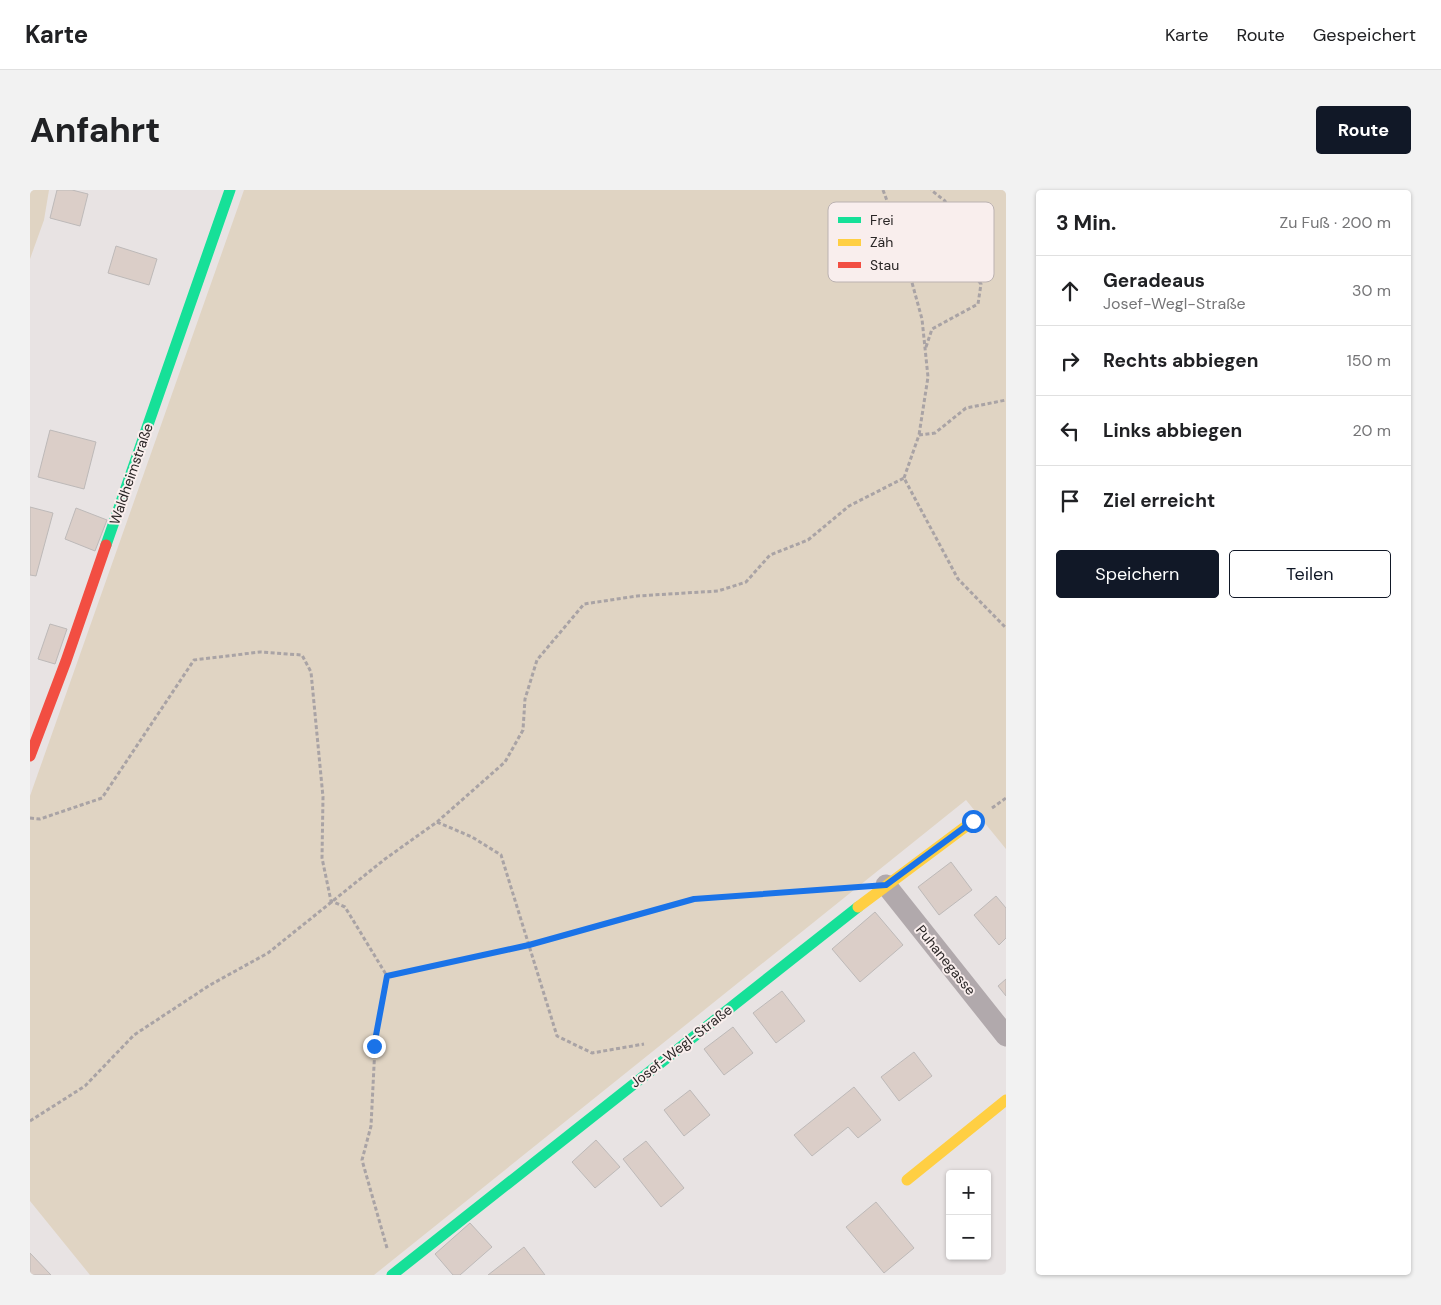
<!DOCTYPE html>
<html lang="de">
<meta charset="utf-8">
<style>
body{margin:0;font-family:"DM Sans",sans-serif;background:#f2f2f2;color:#202124}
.controls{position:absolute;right:15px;bottom:15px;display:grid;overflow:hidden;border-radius:5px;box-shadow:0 1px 4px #0004}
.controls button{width:45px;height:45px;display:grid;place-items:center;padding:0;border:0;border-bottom:1px solid #e0e0e0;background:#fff;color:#202124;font:25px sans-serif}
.stop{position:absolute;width:15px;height:15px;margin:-11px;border:4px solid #1a73e8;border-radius:50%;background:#fff}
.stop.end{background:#1a73e8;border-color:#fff;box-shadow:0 1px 5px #0008}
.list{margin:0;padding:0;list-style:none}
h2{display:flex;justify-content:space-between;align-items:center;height:65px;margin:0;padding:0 20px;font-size:21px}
h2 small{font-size:16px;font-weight:400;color:#757577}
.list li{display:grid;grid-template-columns:32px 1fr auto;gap:15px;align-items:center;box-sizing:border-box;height:70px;padding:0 20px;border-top:1px solid #e0e0e0}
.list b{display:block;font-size:19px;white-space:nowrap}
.list p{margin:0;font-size:16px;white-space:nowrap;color:#757577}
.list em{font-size:16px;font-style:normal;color:#757577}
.actions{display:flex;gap:10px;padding:15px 20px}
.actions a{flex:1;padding:11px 0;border:1px solid #111827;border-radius:5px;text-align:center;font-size:18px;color:#111827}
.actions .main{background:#111827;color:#fff}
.icon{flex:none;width:28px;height:28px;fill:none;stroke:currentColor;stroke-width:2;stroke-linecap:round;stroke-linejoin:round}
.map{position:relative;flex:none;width:976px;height:1085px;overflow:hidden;border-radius:5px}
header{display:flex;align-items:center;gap:30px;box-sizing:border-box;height:70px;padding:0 25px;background:#fff;border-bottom:1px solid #e0e0e0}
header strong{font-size:24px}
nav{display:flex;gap:28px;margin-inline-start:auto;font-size:18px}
.intro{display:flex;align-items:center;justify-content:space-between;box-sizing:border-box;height:120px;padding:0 30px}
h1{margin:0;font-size:35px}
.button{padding:12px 22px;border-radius:5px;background:#111827;color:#fff;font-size:18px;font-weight:700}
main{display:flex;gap:30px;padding:0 30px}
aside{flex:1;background:#fff;border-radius:5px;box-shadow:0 1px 4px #0004}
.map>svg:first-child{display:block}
.green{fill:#e0d4c3}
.building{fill:#dbcec8;stroke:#bdb9b8}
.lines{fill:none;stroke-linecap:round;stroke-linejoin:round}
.path{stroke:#a9a3a5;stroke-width:3;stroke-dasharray:4 2.5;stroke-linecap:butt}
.street{stroke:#b1a9ac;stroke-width:21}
.fast{stroke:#16e098;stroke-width:11}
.slow{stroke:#ffcf43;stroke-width:11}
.jam{stroke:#f24e42;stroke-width:11}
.route{stroke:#1a73e8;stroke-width:6}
.labels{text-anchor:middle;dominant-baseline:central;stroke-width:4;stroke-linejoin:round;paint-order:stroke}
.street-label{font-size:14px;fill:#2a2626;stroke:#f9eeed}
.key{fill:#f9eeed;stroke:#bbb2b1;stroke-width:1}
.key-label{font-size:14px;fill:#2a2626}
</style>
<header>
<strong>Karte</strong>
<nav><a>Karte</a><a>Route</a><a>Gespeichert</a></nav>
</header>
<div class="intro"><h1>Anfahrt</h1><a class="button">Route</a></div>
<main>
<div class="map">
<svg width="976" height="1085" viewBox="0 0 976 1085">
<rect width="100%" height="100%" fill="#e8e3e3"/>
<path class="green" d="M 0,0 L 19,0 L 14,30 L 0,69 Z
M 214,0 L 976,0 L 976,659 L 936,610 L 344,1085 L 60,1085 L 0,1011 L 0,606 Z"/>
<path class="building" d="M 27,0 L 42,0 L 58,4 L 50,36 L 20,28 Z
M 86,56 L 127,69 L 119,95 L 78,83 Z
M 20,240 L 66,252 L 54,299 L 8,287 Z
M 0,317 L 23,323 L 6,386 L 0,385 Z
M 46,318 L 77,330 L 65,361 L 35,349 Z
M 20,434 L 37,439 L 25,474 L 8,469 Z
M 921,672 L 942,700 L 909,725 L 888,697 Z
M 966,706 L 976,718 L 976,748 L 969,755 L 944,725 Z
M 845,722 L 873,755 L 830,792 L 802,759 Z
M 976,789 L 976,806 L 968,796 Z
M 752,801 L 775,831 L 746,853 L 723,823 Z
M 703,837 L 723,863 L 694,885 L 674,859 Z
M 884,862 L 902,886 L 869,911 L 851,887 Z
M 824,897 L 851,930 L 828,948 L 818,937 L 782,966 L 764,945 Z
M 660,900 L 680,925 L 654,946 L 634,920 Z
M 566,950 L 590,977 L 565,998 L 542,972 Z
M 616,951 L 654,998 L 631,1017 L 593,969 Z
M 846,1012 L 884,1058 L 854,1083 L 816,1037 Z
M 440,1033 L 462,1057 L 430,1085 L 423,1085 L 405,1064 Z
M 494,1057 L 515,1085 L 458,1085 Z
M 0,1063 L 21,1085 L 0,1085 Z"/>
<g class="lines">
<path class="path" d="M 853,0 L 867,38 L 892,129 L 898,187 L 889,245
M 896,157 L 902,139 L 948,114 L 951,94 L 933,71 L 928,40 L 915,11 L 901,0
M 874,288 L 889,245 L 905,243 L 936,218 L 976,210
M 962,618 L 976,608
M 0,628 L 10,629 L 72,608 L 164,470 L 230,462 L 272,465 L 281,482 L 293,607 L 292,668 L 301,711 L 315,717 L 357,786
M 407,632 L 442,647 L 471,665 L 527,846 L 562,863 L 614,854
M 0,931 L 55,896 L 104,845 L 180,795 L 238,763 L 355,669 L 407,632 L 475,572 L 493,540 L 495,509 L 507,470 L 554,414 L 607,406 L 688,401 L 716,392 L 740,365 L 778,350 L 819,316 L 874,288 L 928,389 L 976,438
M 357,1058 L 332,970 L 341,936 L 345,856 L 357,786 L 499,755 L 664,709 L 810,699"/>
<path class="street" d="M 856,695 L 976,846"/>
<path class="fast" d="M 76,355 L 200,0
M 362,1085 L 828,717"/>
<path class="slow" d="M 828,717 L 943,631
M 877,990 L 976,910"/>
<path class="jam" d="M 0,566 L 36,471 L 76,355"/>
</g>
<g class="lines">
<path class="route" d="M 344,856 L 357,786 L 499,755 L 664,709 L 856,695 L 943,631"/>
</g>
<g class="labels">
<g class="street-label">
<text transform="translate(101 284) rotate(-71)">Waldheimstraße</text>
<text transform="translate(916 770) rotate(51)">Puhanegasse</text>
<text transform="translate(651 856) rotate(-38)">Josef-Wegl-Straße</text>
</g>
</g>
<rect x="798" y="12" width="166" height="80" rx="8" class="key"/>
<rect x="808" y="27" width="23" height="6" fill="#16e098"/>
<rect x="808" y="49" width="23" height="7" fill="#ffcf43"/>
<rect x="808" y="72" width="23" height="6" fill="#f24e42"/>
<g class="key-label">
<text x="840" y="35">Frei</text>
<text x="840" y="57">Zäh</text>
<text x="840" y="80">Stau</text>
</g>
</svg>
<div class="controls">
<button>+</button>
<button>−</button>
</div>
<div class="stop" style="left:943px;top:631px"></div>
<div class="stop end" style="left:344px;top:856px"></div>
</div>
<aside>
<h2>3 Min.<small>Zu Fuß · 200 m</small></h2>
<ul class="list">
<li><svg class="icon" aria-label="ahead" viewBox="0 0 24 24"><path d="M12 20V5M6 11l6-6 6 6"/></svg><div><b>Geradeaus</b><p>Josef-Wegl-Straße</p></div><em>30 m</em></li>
<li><svg class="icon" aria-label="right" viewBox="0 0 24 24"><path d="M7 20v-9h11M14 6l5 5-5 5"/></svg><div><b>Rechts abbiegen</b></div><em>150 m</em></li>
<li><svg class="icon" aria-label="left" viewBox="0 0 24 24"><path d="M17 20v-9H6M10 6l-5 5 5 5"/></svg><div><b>Links abbiegen</b></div><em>20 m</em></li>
<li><svg class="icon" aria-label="arrive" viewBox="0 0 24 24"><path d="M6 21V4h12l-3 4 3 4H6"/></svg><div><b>Ziel erreicht</b></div></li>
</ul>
<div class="actions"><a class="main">Speichern</a><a>Teilen</a></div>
</aside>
</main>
